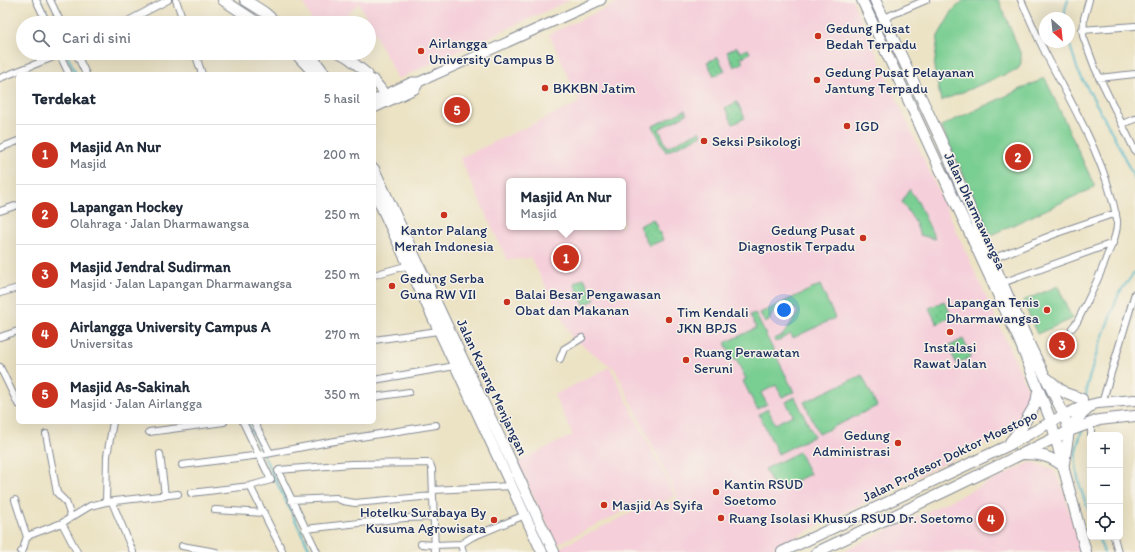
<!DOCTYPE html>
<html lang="id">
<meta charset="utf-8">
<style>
body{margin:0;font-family:Itim,sans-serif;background:#f2f2f3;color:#1f2937}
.controls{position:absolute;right:12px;bottom:12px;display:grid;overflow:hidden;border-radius:6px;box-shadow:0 4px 16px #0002}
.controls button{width:36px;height:36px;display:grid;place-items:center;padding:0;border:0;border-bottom:1px solid #e0e1e3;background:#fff;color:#1f2937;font:20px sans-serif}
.compass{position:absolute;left:1039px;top:12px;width:36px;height:36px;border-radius:50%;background:#fff;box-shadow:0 4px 16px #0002;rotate:153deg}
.you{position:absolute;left:784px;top:310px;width:14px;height:14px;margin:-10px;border:3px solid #fff;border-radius:50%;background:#1a73e8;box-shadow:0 0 0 6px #1a73e833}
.badge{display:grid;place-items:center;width:26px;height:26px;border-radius:50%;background:#c8321e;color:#fff;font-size:13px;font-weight:700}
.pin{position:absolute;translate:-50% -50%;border:2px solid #fff;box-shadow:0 1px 4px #0006}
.popup{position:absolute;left:506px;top:178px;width:120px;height:52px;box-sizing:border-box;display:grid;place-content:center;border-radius:6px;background:#fff;filter:drop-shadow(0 1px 3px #0005);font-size:13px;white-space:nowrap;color:#747a83}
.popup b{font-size:15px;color:#1f2937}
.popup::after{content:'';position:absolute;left:50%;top:100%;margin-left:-8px;border:8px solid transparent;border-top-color:#fff}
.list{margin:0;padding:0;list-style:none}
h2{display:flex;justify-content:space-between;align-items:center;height:52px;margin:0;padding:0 16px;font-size:17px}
h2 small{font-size:13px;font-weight:400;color:#747a83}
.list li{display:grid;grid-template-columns:26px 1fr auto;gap:12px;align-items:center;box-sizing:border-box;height:60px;padding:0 16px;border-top:1px solid #e0e1e3}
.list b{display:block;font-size:15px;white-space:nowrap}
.list p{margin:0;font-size:13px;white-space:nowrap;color:#747a83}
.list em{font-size:13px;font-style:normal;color:#747a83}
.icon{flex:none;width:22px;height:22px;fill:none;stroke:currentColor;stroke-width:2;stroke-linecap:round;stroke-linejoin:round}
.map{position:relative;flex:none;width:1135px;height:552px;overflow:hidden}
.search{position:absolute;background:#fff;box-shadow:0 4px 16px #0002;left:16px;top:16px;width:360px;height:44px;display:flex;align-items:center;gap:10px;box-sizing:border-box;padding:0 14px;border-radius:22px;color:#747a83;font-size:15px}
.panel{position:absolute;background:#fff;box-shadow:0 4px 16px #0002;left:16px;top:72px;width:360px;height:352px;border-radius:6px}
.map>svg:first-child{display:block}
.built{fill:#f5cfda;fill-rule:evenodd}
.grass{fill:url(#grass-dots);stroke:#4a7e78}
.garden{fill:#79ce92;stroke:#4a7e78}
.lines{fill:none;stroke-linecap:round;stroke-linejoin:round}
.stream{stroke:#4bb6c9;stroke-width:2}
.minor-casing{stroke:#848992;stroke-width:8}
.secondary-casing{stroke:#848992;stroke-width:11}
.primary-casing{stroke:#848992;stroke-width:12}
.minor{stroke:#fff;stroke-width:6}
.secondary{stroke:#fff;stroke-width:9}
.primary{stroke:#fff;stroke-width:10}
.poi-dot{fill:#c8321e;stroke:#f7f3e8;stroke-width:1.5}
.labels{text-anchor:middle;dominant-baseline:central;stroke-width:3;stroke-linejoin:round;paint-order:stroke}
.poi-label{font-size:14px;fill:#1b2f5e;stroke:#f7f3e8;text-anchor:start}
.street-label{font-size:14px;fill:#1b2f5e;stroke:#f7f3e8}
</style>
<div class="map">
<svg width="1135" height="552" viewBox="0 0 1135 552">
<defs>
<pattern id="grass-dots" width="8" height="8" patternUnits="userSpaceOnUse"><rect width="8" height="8" fill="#79ce92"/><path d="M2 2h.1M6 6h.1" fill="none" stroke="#68b180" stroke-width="1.8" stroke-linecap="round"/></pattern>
</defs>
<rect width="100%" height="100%" fill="#f7f3e8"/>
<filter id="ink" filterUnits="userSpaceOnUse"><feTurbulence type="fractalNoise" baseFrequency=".025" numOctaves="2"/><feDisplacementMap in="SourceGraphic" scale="8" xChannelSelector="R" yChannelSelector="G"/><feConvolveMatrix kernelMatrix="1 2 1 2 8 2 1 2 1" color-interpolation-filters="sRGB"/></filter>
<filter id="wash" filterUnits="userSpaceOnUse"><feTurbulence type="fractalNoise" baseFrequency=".012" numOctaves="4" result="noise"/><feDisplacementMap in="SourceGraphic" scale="16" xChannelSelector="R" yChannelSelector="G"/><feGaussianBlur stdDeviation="0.9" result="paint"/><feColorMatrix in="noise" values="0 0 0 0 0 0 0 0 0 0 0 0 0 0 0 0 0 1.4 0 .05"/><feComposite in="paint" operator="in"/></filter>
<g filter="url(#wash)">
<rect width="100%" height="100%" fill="#ece3c5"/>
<path class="built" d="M 302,0 L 570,0 L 398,79 L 359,3 L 337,23 L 313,23 Z
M 624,0 L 852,0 L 1031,396 L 1030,406 L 1018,427 L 765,552 L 704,552 L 691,525 L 704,552 L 560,552 L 558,548 L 652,503 L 656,509 L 678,498 L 615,369 L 572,338 L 531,258 L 507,260 L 460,158 L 580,102 L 549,34 ZM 509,181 L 623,181 L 623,227 L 509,227 Z
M 610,367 L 675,496 L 655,505 L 651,498 L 557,544 L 517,462 L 573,435 L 554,395 Z
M 1031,462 L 1053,469 L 1062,486 L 1081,552 L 842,552 Z"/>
<path class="grass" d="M 737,47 L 740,52 L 748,49 L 750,53 L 741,58 L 743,63 L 734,67 L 727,52 Z
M 718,57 L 725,71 L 714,76 L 707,62 Z
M 737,102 L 745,118 L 733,124 L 725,108 Z
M 685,110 L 687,114 L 659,129 L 667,147 L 700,131 L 702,135 L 666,152 L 653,126 Z
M 653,219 L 663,240 L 649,246 L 639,226 Z
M 584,278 L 595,300 L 584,305 L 574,283 Z
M 944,301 L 952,316 L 937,324 L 929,308 Z
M 963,339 L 971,357 L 957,364 L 948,347 Z"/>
<path class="garden" d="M 964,0 L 999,0 L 1021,55 L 1021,63 L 1018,69 L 941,101 L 934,68 L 938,36 L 953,10 Z
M 1045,78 L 1095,187 L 991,235 L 941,126 Z
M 909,189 L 918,202 L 935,239 L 920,235 L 915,222 L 902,202 Z
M 820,285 L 835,318 L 793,338 L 791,334 L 775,342 L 774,339 L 783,335 L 798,313 L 795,308 L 787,312 C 778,307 772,311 769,321 L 765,323 L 760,313 Z
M 1058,286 L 1072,319 L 1037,334 L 1023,301 Z
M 755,313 L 794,392 L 782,397 L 776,385 L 761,393 L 767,404 L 757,409 L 743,381 L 746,379 L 736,359 L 733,360 L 725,343 L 756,328 L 750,315 Z
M 862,375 L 877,406 L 819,434 L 804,402 Z
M 795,397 L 814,436 L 778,454 L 759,414 L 768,409 L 775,424 L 793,415 L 786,402 Z
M 799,452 L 810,474 L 776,491 L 765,469 Z"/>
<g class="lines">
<path class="stream" d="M 40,0 L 51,23
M 1065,18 L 1065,9 L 1068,0
M 1069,42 L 1078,71 L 1114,136 L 1135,180
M 66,53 L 76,74
M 1086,398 L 1087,385 L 1098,349 L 1119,293 L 1135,272
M 247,422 L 311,552
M 1082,430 C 1080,437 1077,444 1076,452 C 1074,473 1082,494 1090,514
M 1098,537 L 1104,552"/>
</g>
</g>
<g filter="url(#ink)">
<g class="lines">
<defs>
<path id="minor" d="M 36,0 L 47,23
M 50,0 L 61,23
M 176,0 L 184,23
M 1021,0 C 1030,19 1038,39 1048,58 C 1075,110 1106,162 1117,220 C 1118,233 1112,244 1107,256 C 1099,279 1088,300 1077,322 L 1072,328
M 1089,0 L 1084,18 L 1083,36 L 1095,68 L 1135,151
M 884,18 L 926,0
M 124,23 L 168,0
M 1082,30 L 1135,26
M 59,53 L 69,74
M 76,53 L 86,74
M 195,53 L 202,74
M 0,78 L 64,53
M 1099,78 L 1135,74
M 1122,124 L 1135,119
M 0,148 L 18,141
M 0,211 L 18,205
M 992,259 L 1060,232 L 1116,213
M 374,275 L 409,265
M 1002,283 L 1113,243
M 0,293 L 18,288
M 0,337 L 18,331
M 374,340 L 438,331
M 560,359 L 564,349 L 582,338
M 0,367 L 18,404
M 374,380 L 455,366
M 374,397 L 409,392
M 1102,403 L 1135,293
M 254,422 L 270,453
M 1091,423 L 1091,435
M 149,432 L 224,422
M 46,434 L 57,493 L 66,502 L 71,517
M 160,454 L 165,496
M 182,465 L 261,455 L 329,442 L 436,425
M 250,486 L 283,552
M 433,490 L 511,486
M 191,493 L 250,486 L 271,480 L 243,422
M 15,500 L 27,537
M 291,500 L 336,498 L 343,501 L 355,503 L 433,496
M 106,502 L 107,456 L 113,422
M 112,502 L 133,552
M 215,510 L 264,513
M 62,523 L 77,552
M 305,529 L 405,518 L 434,517
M 1114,537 L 1118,552
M 421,544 L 434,545 L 461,544 L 472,537 L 525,515
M 461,544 L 463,552
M 182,546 L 216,552
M 21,552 L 23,550 L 26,539 L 30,535 L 62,523 L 90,506 L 106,502 L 178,494
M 317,552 L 278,471 L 279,470 L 351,464 L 428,463 L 430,464 L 432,469 L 435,552"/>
<path id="secondary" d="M 339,53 L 348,58 L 368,74
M 374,80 L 385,94
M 374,100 L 412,82 L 419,82 L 601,0
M 374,108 L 415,89 L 419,82"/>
<path id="primary" d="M 223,0 L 258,23
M 245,0 L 264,12 L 277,23
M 862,0 L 1019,340 L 1051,421 L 1086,552
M 875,0 L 942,142 L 986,246 L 1031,348 L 1064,415 L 1069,431
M 295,53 L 315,74
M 309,53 L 325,74
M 374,169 L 458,349 L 554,552
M 374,191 L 542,552
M 1047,378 L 1065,393 L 1082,399
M 1010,442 L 1022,427 L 1036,403 L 1038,391
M 1023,454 C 1040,454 1051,456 1064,467
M 1064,463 L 1069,431 L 1076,420 L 1091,406
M 782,552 L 1007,446 L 1064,415 L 1082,407 L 1098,403 L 1135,400
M 817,552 L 950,489 L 1069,431 L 1099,420 L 1135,416"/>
</defs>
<use href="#minor" class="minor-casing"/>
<use href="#secondary" class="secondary-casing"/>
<use href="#primary" class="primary-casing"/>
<use href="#minor" class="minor"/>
<use href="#secondary" class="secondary"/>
<use href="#primary" class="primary"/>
</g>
</g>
<g class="poi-dot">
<circle cx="818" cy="36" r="4"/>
<circle cx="421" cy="51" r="4"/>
<circle cx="817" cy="80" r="4"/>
<circle cx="545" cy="88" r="4"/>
<circle cx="847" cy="126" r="4"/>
<circle cx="704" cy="141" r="4"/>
<circle cx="444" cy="215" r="4"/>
<circle cx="863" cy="238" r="4"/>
<circle cx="392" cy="286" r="4"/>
<circle cx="507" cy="302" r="4"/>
<circle cx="1047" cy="310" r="4"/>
<circle cx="669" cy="320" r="4"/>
<circle cx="950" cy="332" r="4"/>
<circle cx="686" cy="360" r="4"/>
<circle cx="898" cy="443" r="4"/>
<circle cx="716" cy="492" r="4"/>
<circle cx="604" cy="505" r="4"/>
<circle cx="721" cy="518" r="4"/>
<circle cx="494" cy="520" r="4"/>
</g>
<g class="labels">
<g class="poi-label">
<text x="826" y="28">Gedung Pusat<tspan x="826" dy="16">Bedah Terpadu</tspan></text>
<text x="429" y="43">Airlangga<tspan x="429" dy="16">University Campus B</tspan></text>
<text x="825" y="72">Gedung Pusat Pelayanan<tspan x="825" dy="16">Jantung Terpadu</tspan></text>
<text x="553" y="88">BKKBN Jatim</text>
<text x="855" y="126">IGD</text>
<text x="712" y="141">Seksi Psikologi</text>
<text x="444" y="230" text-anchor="middle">Kantor Palang<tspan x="444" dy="16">Merah Indonesia</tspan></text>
<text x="855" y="230" text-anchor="end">Gedung Pusat<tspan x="855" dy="16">Diagnostik Terpadu</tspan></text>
<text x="400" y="278">Gedung Serba<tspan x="400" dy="16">Guna RW VII</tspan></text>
<text x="515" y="294">Balai Besar Pengawasan<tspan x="515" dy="16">Obat dan Makanan</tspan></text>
<text x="1039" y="302" text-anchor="end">Lapangan Tenis<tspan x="1039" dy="16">Dharmawangsa</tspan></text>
<text x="677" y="312">Tim Kendali<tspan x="677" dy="16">JKN BPJS</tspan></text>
<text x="950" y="347" text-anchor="middle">Instalasi<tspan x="950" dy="16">Rawat Jalan</tspan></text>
<text x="694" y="352">Ruang Perawatan<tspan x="694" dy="16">Seruni</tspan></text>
<text x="890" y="435" text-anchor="end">Gedung<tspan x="890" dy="16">Administrasi</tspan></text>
<text x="724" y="484">Kantin RSUD<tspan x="724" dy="16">Soetomo</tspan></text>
<text x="612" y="505">Masjid As Syifa</text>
<text x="486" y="512" text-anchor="end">Hotelku Surabaya By<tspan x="486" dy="16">Kusuma Agrowisata</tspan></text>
<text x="729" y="518">Ruang Isolasi Khusus RSUD Dr. Soetomo</text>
</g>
<g class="street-label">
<text transform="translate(975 211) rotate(65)">Jalan Dharmawangsa</text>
<text transform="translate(492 387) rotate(65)">Jalan Karang Menjangan</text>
<text transform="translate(950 456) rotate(-26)">Jalan Profesor Doktor Moestopo</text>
</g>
</g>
</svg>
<div class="controls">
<button>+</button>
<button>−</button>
<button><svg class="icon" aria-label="locate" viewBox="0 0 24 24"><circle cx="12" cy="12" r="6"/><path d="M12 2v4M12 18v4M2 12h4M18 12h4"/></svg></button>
</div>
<svg class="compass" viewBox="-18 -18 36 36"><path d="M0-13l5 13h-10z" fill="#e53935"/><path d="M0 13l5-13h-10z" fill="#747a83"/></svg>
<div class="you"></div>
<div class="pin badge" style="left:566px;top:258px">1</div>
<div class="popup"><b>Masjid An Nur</b>Masjid</div>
<div class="pin badge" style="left:1018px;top:157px">2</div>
<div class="pin badge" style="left:1062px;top:345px">3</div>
<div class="pin badge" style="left:991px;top:519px">4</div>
<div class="pin badge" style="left:457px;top:110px">5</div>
<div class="search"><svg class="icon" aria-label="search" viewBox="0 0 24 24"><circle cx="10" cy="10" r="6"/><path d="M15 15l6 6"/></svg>Cari di sini</div>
<section class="panel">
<h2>Terdekat<small>5 hasil</small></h2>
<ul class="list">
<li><span class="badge">1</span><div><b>Masjid An Nur</b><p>Masjid</p></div><em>200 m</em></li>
<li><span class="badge">2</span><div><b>Lapangan Hockey</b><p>Olahraga · Jalan Dharmawangsa</p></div><em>250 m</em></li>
<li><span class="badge">3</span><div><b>Masjid Jendral Sudirman</b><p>Masjid · Jalan Lapangan Dharmawangsa</p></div><em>250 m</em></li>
<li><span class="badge">4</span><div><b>Airlangga University Campus A</b><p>Universitas</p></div><em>270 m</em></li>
<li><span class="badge">5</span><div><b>Masjid As-Sakinah</b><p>Masjid · Jalan Airlangga</p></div><em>350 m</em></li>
</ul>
</section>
</div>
